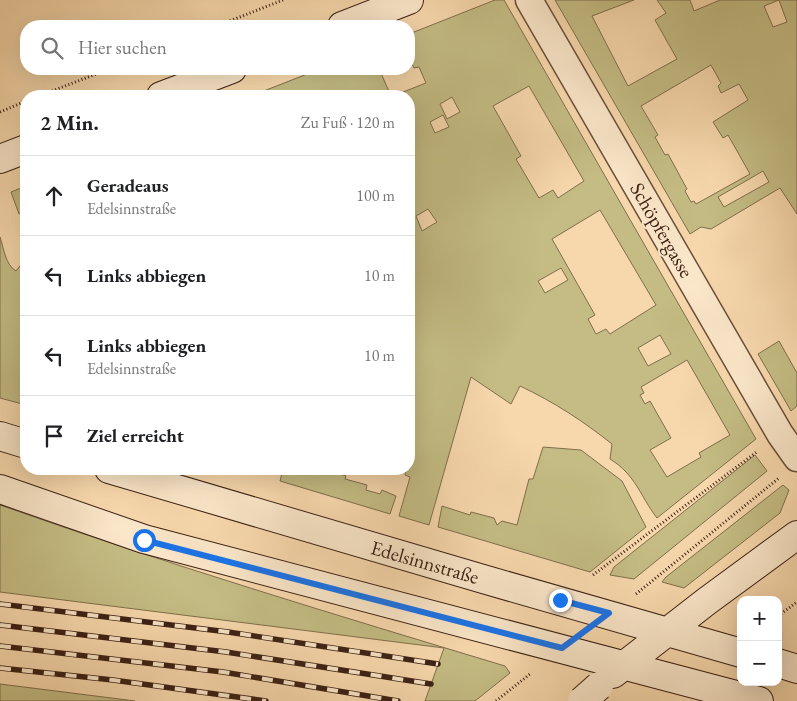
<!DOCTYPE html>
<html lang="de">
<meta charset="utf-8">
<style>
body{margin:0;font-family:"EB Garamond",serif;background:#f6f6f6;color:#202124}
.controls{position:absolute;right:15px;bottom:15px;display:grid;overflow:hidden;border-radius:10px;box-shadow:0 5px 20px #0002}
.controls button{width:45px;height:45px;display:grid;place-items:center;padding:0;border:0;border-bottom:1px solid #e0e0e0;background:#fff;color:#202124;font:25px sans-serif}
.stop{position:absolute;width:15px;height:15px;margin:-11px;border:4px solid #1a73e8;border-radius:50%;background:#fff}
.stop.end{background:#1a73e8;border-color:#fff;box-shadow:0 1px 5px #0008}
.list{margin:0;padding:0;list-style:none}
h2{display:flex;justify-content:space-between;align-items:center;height:65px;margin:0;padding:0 20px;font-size:21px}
h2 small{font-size:16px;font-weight:400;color:#757577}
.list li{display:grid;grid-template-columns:32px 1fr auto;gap:15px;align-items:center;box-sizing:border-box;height:80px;padding:0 20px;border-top:1px solid #e0e0e0}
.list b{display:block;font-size:19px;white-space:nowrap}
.list p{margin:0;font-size:16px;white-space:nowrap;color:#757577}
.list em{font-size:16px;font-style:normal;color:#757577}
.icon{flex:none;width:28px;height:28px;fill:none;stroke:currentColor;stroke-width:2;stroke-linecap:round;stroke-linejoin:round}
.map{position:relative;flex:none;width:797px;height:701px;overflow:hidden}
.search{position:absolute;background:#fff;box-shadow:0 5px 20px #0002;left:20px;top:20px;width:395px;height:55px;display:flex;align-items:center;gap:12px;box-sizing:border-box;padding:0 18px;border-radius:20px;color:#757577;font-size:19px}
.panel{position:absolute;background:#fff;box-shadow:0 5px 20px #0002;left:20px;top:90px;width:395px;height:385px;border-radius:20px}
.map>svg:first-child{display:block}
.green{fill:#c4bc84;stroke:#806e4c;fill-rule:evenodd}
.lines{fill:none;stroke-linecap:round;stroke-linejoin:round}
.street-casing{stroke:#6b4f3a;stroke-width:29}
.secondary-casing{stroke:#3c2114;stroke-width:30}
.path{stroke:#3c2114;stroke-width:3;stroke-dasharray:1 2.5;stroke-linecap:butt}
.street{stroke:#fae6c9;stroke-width:26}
.secondary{stroke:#fae6c9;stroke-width:28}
.rail-casing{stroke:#3c2114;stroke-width:5.5}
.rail{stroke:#fae6c9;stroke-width:4;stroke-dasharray:11;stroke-linecap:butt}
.secondary-bridge-casing{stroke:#3c2114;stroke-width:30;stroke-linecap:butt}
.path-bridge{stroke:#3c2114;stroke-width:3;stroke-dasharray:1 2.5;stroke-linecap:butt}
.secondary-bridge{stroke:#fae6c9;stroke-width:28}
.route{stroke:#1a73e8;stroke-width:6}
.labels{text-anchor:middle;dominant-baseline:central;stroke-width:4;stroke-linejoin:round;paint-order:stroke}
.street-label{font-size:20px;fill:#3c2114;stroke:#fae6c9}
</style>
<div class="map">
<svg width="797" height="701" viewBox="0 0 797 701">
<rect width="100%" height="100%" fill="#f7d8ac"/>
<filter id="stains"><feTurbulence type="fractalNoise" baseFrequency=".004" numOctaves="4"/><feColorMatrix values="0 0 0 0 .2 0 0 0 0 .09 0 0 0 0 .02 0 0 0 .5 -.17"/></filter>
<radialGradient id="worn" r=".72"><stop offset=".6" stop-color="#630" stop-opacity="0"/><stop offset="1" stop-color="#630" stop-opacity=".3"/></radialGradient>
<path class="green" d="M 495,0 L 504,0 L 756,439 L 657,518 C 640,496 636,475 610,459 L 612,444 C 583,421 554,402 520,386 L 511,404 L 471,377 L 429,525 L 399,516 L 410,477 L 405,475 L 406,469 L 409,469 L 411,437 L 409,437 L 409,96 L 393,96 L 426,83 L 419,67 L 414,68 L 409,58 L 409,34 ZM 529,86 L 584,181 L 558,198 L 553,190 L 539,198 L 516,159 L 521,156 L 493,106 ZM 452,97 L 460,112 L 447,119 L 440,104 ZM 443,115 L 449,127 L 435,133 L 430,122 ZM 428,209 L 437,222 L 422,231 L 416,216 ZM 600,210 L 656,305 L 610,334 L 606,329 L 596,334 L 588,319 L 595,315 L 552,239 ZM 561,268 L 568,280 L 545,293 L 538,281 ZM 660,335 L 671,354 L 648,366 L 638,348 ZM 687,360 L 730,435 L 699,453 L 701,457 L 667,477 L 650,450 L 671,438 L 650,401 L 645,404 L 640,395 L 644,393 L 641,387 Z
M 555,0 L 634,0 L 592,16 L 628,86 L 677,59 L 655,20 L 666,13 L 657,0 L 690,0 L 694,11 L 720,0 L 797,0 L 797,214 L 780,188 L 711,229 L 701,227 L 690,234 ZM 779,0 L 787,22 L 773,27 L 764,6 ZM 711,65 L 721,83 L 718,86 L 721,93 L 739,84 L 748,100 L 713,122 L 723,138 L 728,135 L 750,174 L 696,204 L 694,201 L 691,202 L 685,191 L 687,189 L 668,154 L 665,155 L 655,137 L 658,135 L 641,106 ZM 763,171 L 769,182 L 724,207 L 718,197 Z
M 320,69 L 383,69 L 380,71 L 391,96 L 251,96 Z
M 26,186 L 26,210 L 19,214 L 11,192 Z
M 0,237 C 4,249 5,264 16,271 L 26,258 L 26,405 L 0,398 Z
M 779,341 L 797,373 L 797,406 L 791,411 L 758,354 Z
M 543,447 L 581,450 L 622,481 L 646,527 L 590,572 L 438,527 L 442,506 L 470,515 L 471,512 L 494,518 L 497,525 L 502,521 L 517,525 L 529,479 L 533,479 Z
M 755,455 L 767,471 L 634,579 L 610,575 L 614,567 Z
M 283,469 L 313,469 L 323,472 L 324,469 L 346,476 L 345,479 L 367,485 L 366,490 L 380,494 L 382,490 L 396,496 L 390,514 L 280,481 Z
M 783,485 L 789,490 L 780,513 L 684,588 L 662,582 L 666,577 Z
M 0,505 C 167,564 336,615 505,666 L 510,673 L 475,701 L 425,701 L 444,648 L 0,592 Z
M 0,684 L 135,701 L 0,701 Z"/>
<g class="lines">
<defs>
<path id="street" d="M 529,0 L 780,434 L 797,458"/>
<path id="secondary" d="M 342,26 L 409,0
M 161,96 L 232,69
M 0,159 L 26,149
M 0,436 L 26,444
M 109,469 C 319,532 530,593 741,653
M 0,489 L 144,539 L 759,701
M 778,663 L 797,669
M 613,674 L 707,601 L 797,535"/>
</defs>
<use href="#street" class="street-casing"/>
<use href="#secondary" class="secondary-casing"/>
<path class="path" d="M 217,26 L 283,0
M 39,96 L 109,69
M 0,112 L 26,101
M 593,575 L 758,451
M 636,594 L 779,478
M 778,616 L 797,602"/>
<use href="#street" class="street"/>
<use href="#secondary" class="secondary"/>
<defs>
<path id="rail" d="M 0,604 L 228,632 L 438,664
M 0,625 L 226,652 L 431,684
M 0,646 L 223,672 L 398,701
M 0,668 L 113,680 L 266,701"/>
</defs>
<use href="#rail" class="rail-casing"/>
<use href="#rail" class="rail"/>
<defs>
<path id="secondary-bridge" d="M 582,701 L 599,686"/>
</defs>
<use href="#secondary-bridge" class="secondary-bridge-casing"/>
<path class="path-bridge" d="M 496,701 L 530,674"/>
<use href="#secondary-bridge" class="secondary-bridge"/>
</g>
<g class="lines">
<path class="route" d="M 144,540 L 562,648 L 609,613 L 560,600"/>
</g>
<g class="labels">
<g class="street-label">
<text transform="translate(662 230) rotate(60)">Schöpfergasse</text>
<text transform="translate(425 562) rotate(16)">Edelsinnstraße</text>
</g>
</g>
<rect width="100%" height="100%" filter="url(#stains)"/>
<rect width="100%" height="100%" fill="url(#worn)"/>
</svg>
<div class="controls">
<button>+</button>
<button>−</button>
</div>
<div class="stop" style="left:144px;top:540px"></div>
<div class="stop end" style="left:560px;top:600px"></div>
<div class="search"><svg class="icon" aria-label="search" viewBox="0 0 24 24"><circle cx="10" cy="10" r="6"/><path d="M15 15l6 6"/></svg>Hier suchen</div>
<section class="panel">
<h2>2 Min.<small>Zu Fuß · 120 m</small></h2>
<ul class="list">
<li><svg class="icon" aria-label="ahead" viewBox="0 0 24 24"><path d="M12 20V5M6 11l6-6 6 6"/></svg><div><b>Geradeaus</b><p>Edelsinnstraße</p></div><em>100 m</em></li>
<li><svg class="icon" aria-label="left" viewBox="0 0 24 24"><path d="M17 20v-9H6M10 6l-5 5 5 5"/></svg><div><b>Links abbiegen</b></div><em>10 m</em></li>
<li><svg class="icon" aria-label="left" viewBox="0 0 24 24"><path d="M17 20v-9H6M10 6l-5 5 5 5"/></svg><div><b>Links abbiegen</b><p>Edelsinnstraße</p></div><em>10 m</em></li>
<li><svg class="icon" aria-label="arrive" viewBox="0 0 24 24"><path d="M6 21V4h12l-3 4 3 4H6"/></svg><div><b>Ziel erreicht</b></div></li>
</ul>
</section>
</div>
